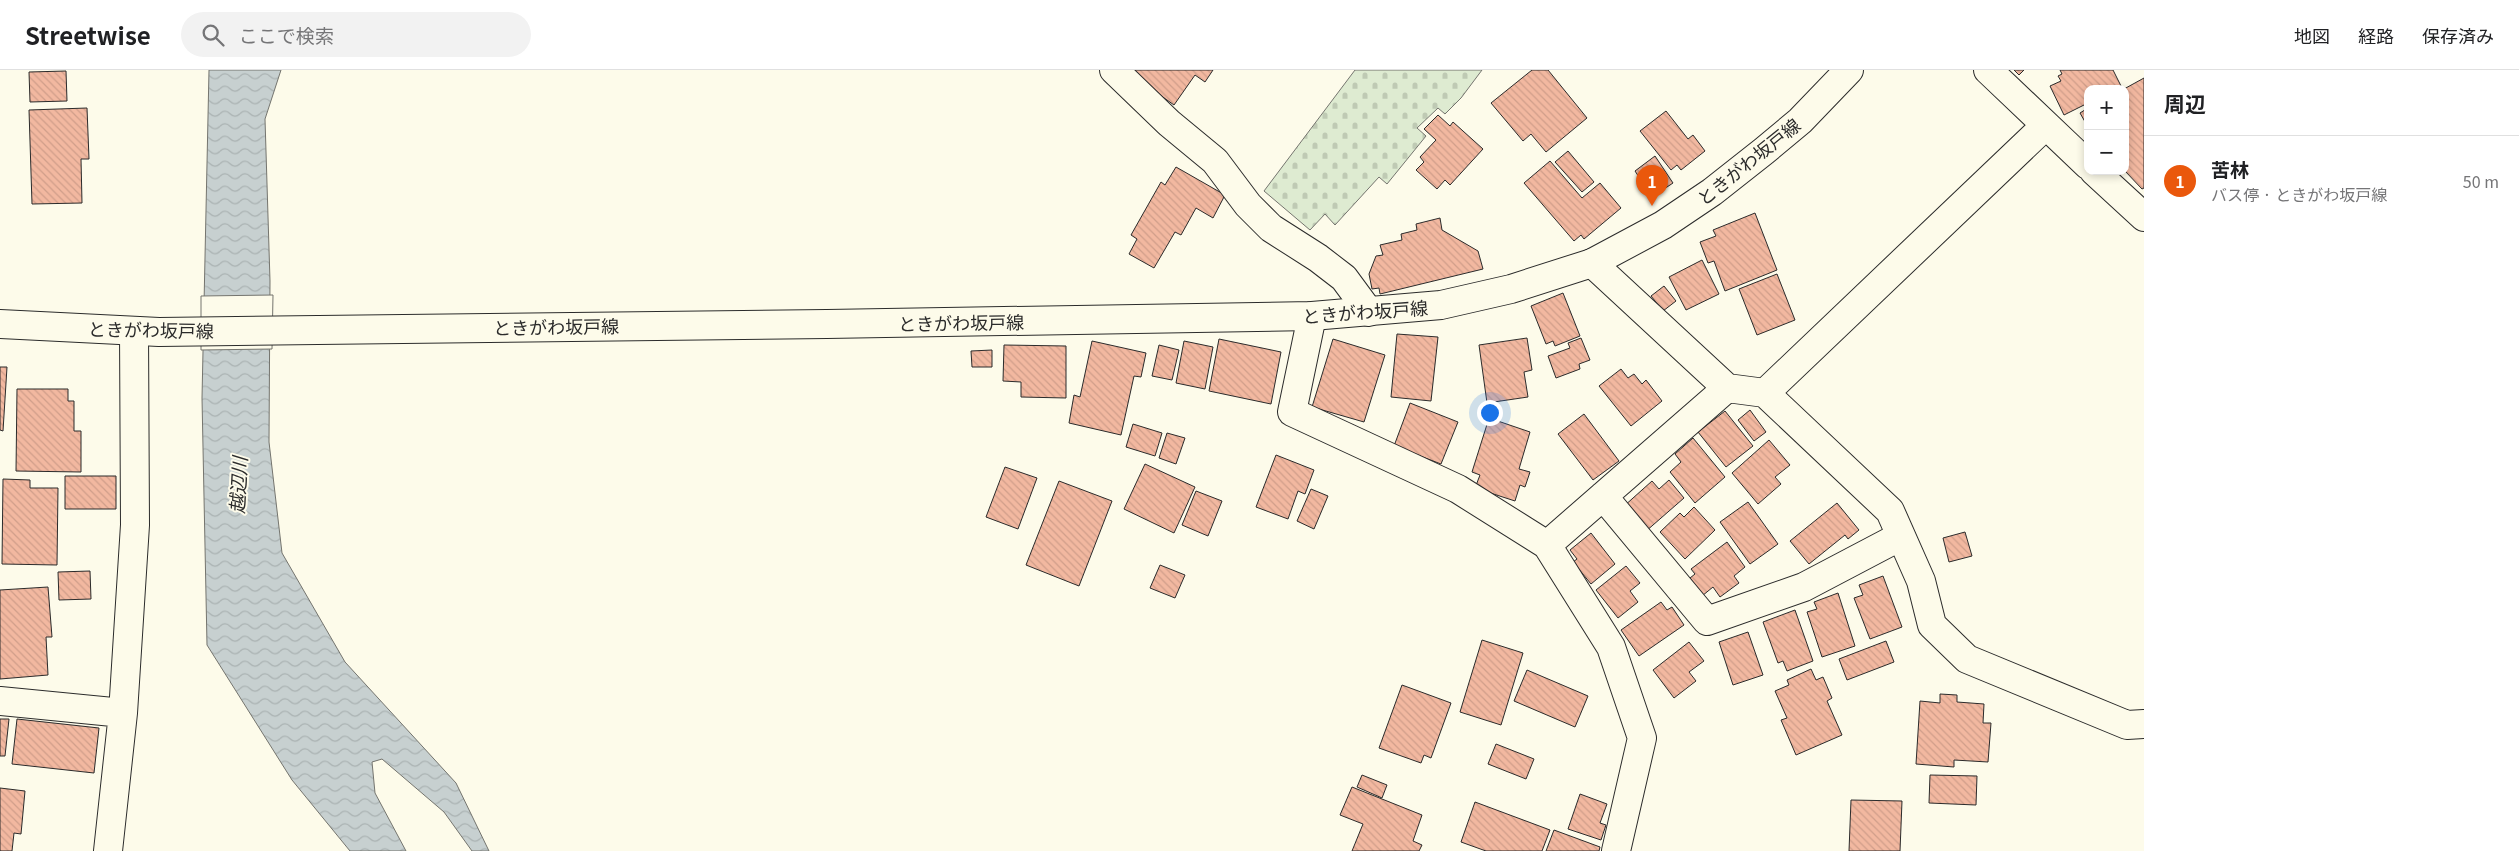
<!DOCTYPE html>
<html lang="ja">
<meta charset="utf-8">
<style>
body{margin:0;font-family:Georgia,"Noto Sans JP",serif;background:#f2f2f2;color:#202124}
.controls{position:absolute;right:15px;top:15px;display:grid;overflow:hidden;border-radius:10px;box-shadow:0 2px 8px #0003}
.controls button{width:45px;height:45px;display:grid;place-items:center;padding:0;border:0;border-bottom:1px solid #e0e0e0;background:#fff;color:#202124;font:25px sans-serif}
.you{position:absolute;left:1489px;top:342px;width:18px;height:18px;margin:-12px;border:4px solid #fff;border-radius:50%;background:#1a73e8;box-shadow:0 0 0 8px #1a73e833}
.badge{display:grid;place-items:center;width:32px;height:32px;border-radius:50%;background:#ea580c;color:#fff;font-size:16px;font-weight:700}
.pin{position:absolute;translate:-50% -41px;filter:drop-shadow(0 1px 2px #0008)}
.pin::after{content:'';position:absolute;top:26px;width:18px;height:15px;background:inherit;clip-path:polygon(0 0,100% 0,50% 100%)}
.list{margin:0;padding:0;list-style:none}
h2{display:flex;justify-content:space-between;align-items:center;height:65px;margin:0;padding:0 20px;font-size:21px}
h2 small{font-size:16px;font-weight:400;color:#757577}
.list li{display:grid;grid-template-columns:32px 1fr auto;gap:15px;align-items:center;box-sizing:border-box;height:90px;padding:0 20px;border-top:1px solid #e0e0e0}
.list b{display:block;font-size:19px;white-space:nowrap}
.list p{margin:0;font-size:16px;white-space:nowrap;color:#757577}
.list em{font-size:16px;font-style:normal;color:#757577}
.icon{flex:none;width:28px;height:28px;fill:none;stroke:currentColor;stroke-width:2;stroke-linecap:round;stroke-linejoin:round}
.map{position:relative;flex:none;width:2144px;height:781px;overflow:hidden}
header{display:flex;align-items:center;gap:30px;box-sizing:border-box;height:70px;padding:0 25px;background:#fff;border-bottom:1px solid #e0e0e0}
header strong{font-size:24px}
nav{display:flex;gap:28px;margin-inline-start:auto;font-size:18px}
.search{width:350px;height:45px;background:#f2f2f2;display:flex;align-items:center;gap:12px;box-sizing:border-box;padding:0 18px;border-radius:28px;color:#757577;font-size:19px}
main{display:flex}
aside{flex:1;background:#fff}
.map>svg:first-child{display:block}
.cemetery{fill:url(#cemetery-stones);stroke:#74746e}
.water{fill:url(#water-waves);stroke:#74746e}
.pier{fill:#fdfbea;stroke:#74746e}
.building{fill:url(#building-back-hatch);stroke:#2b2b2b}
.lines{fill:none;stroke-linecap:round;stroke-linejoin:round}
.minor-casing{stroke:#2b2b2b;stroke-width:30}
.major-casing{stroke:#2b2b2b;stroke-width:30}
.minor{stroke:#fdfbea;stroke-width:28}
.major{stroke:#fdfbea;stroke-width:28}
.labels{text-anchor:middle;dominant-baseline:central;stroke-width:4;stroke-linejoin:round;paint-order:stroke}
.street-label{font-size:18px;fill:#2b2b2b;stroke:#fdfbea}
.water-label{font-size:19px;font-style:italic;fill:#2b2b2b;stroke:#fdfbea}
</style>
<header>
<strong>Streetwise</strong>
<div class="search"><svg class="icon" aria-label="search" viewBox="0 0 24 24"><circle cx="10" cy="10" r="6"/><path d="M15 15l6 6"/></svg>ここで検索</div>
<nav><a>地図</a><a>経路</a><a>保存済み</a></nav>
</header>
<main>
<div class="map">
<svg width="2144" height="781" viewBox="0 0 2144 781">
<defs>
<pattern id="cemetery-stones" width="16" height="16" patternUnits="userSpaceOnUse" patternTransform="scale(1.25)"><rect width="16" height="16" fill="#deebd1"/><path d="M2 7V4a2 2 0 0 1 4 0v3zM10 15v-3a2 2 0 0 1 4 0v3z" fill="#bfcab4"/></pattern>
<pattern id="water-waves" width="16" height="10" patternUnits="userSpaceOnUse" patternTransform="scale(1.25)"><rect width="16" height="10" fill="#c7d0d0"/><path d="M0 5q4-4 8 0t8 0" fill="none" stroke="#abb3b3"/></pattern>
<pattern id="building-back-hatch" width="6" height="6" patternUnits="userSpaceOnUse" patternTransform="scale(1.25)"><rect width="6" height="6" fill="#f2b8a0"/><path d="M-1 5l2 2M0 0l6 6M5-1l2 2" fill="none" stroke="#d09e8a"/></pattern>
</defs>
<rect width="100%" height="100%" fill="#fdfbea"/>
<path class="cemetery" d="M 1355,0 L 1482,0 L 1461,28 L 1445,44 L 1438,38 L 1417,58 L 1426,66 L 1387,114 L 1379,107 L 1335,155 L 1325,144 L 1310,160 L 1264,121 Z"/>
<path class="water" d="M 209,0 L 281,0 L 265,49 L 270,211 L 269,372 L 282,483 L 345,592 L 456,713 L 489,781 L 472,781 L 444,742 L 382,689 L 372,692 L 375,723 L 406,781 L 350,781 L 292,710 L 207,575 L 202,328 Z"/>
<path class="pier" d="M 273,225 L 272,279 L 201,280 L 201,226 Z"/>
<path class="building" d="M 1131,0 L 1213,0 L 1205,12 L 1195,5 L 1174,35 L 1129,3 Z
M 1532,0 L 1548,0 L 1587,48 L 1546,82 L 1531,64 L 1523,71 L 1491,33 Z
M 2014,0 L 2024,0 L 2019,5 Z
M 2060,0 L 2113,0 L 2121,16 L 2115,19 L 2088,19 L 2088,33 L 2064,45 L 2050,16 L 2061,11 L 2058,6 L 2062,4 Z
M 66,1 L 67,31 L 30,32 L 29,2 Z
M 2144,8 L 2144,118 L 2142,119 L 2125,101 L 2124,19 Z
M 87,38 L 89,89 L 81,89 L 82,133 L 32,134 L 29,40 Z
M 2088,38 L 2088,57 L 2080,43 Z
M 1666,41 L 1688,69 L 1693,65 L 1705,81 L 1681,100 L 1677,95 L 1671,100 L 1640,61 Z
M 1438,45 L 1450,56 L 1453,52 L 1483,79 L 1450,115 L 1445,110 L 1437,119 L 1416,100 L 1424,92 L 1420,87 L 1436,70 L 1424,59 Z
M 1568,81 L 1594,112 L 1582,122 L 1555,92 Z
M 1655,86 L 1673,113 L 1652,127 L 1635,101 Z
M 1550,91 L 1582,128 L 1600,113 L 1621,138 L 1584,169 L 1581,165 L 1574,171 L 1524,113 Z
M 1176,97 L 1225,125 L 1213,148 L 1196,138 L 1181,165 L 1175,162 L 1154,198 L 1129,184 L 1137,169 L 1131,165 L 1161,112 L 1165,115 Z
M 1755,143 L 1777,200 L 1725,221 L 1714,191 L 1708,193 L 1700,172 L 1716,166 L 1713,160 Z
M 1440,148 L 1442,160 L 1478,181 L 1483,199 L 1380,224 L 1379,218 L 1372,219 L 1369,204 L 1376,186 L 1383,185 L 1380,175 L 1402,170 L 1401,164 L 1417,160 L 1416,154 Z
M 1702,190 L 1719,224 L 1686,240 L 1669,207 Z
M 1777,204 L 1795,250 L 1757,265 L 1739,219 Z
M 1664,216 L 1676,231 L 1663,241 L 1651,226 Z
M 1563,223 L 1580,266 L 1555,276 L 1553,271 L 1546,274 L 1531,236 Z
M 1397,264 L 1438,267 L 1431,331 L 1391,327 Z
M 1527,268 L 1532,300 L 1524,302 L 1528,327 L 1487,333 L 1479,275 Z
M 1581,268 L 1590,290 L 1579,294 L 1580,299 L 1556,308 L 1548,286 L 1570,278 L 1568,273 Z
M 1219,269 L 1281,282 L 1271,334 L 1209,321 Z
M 1333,269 L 1385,285 L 1364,352 L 1312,337 Z
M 1092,271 L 1146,283 L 1141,307 L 1134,306 L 1121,365 L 1069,353 L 1074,325 L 1080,327 Z
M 1184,271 L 1213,277 L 1205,319 L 1176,313 Z
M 1004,275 L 1066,276 L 1066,328 L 1021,327 L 1021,312 L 1003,311 Z
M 1159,275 L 1179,280 L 1172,310 L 1152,306 Z
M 992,280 L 992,297 L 972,297 L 971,281 Z
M 0,297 L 7,297 L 3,361 L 0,360 Z
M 1621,299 L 1628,308 L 1634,304 L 1642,314 L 1646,310 L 1662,331 L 1631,356 L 1599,316 Z
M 17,319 L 68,319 L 68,331 L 74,331 L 74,361 L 81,361 L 81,402 L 16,401 Z
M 1410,333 L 1458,352 L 1441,394 L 1394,376 Z
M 1750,340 L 1766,362 L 1754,371 L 1738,350 Z
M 1725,341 L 1753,376 L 1726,397 L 1698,362 Z
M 1584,344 L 1619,391 L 1593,410 L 1558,364 Z
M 1489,348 L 1530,362 L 1519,399 L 1530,402 L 1525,417 L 1520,415 L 1515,431 L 1475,418 L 1480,405 L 1472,402 Z
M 1133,354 L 1162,363 L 1155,386 L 1126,377 Z
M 1167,363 L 1185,368 L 1176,394 L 1159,388 Z
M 1693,368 L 1725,407 L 1695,433 L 1670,402 L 1681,392 L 1675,384 Z
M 1769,370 L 1790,395 L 1775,407 L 1781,414 L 1758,434 L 1732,403 Z
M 1276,385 L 1314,400 L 1305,424 L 1298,421 L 1288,449 L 1256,437 Z
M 1145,394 L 1195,417 L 1174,463 L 1124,439 Z
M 1005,397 L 1037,408 L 1018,459 L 986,447 Z
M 65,406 L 116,406 L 116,439 L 65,439 Z
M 3,409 L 30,410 L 30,418 L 58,418 L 57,495 L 2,494 Z
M 1669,410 L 1684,428 L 1645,462 L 1623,437 L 1652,411 L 1659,419 Z
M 1059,411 L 1112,431 L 1079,516 L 1026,495 Z
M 1311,419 L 1328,426 L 1314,459 L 1297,451 Z
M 1196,421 L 1222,431 L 1208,466 L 1182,455 Z
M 1748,432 L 1778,474 L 1750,494 L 1720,452 Z
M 1837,433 L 1859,460 L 1848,469 L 1845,465 L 1809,494 L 1790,471 Z
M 1694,437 L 1715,460 L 1685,489 L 1660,462 L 1680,443 L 1684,447 Z
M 1965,462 L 1972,486 L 1949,492 L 1943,468 Z
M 1591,463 L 1615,494 L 1591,514 L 1573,492 L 1577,489 L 1570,480 Z
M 1727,472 L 1745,497 L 1734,506 L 1739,513 L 1720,527 L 1713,517 L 1702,526 L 1690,508 L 1695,504 L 1691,499 Z
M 1160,495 L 1185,505 L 1175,528 L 1150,518 Z
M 1626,496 L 1640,513 L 1630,521 L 1638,532 L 1618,548 L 1596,520 Z
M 90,501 L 91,529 L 59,530 L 58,502 Z
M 1883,506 L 1902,557 L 1870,569 L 1854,528 L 1863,525 L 1859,515 Z
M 48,517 L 52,567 L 46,567 L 48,605 L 0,609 L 0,520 Z
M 1838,523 L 1855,576 L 1822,587 L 1807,542 L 1817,539 L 1814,532 Z
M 1661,532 L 1667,540 L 1672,537 L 1684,555 L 1639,586 L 1621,560 Z
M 1795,540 L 1813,591 L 1787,601 L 1783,591 L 1778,593 L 1763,552 Z
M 1748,562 L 1763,605 L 1733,615 L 1719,572 Z
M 1482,570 L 1523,583 L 1501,655 L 1460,642 Z
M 1886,571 L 1894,592 L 1847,610 L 1839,589 Z
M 1689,572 L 1704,591 L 1689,602 L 1696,611 L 1674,628 L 1653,600 Z
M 1811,599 L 1816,610 L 1823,607 L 1832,628 L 1827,631 L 1842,665 L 1796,685 L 1781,650 L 1787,648 L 1775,621 L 1789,615 L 1787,610 Z
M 1527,600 L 1588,626 L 1575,657 L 1514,631 Z
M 1402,615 L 1451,633 L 1431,688 L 1424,685 L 1421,693 L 1379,678 Z
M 1940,624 L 1957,625 L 1957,632 L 1984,634 L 1983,653 L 1991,653 L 1988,692 L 1954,690 L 1954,697 L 1916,694 L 1920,631 L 1940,633 Z
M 0,649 L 9,649 L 5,686 L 0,686 Z
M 17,649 L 99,658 L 94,703 L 12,694 Z
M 1496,674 L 1534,689 L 1526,709 L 1488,694 Z
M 1362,705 L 1387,715 L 1382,728 L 1357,717 Z
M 1930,705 L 1977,706 L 1976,735 L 1929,733 Z
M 1352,717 L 1422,745 L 1413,771 L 1422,775 L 1419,781 L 1352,781 L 1363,754 L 1340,745 Z
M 0,718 L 25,721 L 21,764 L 14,763 L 12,781 L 0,781 Z
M 1580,724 L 1607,734 L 1600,753 L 1606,755 L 1601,770 L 1568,759 Z
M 1851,730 L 1902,731 L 1900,781 L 1849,781 Z
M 1475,732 L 1550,760 L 1542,781 L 1486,781 L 1461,772 Z
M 1554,760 L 1600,777 L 1599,781 L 1546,781 Z"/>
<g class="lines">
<defs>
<path id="minor" d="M 1114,0 L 1169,53 L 1215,91 L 1248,135 L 1271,158 L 1318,188 L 1344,208 L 1369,242
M 1988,0 L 2088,95
M 2094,101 L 2144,147
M 1592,193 L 1727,318
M 1312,246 L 1292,342 L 1458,419 L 1547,475
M 1765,323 L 1890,441 L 1921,511 L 1932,555 L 1967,589 L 2127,655 L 2144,654
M 1603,426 L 1707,551 L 1804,517 L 1901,466
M 0,631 L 123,643
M 108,781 L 123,643 L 135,455 L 134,261
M 1616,781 L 1642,668 L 1611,577 L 1547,475 L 1727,318 L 1765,323 L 2045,56"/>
<path id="major" d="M 0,254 L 159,262 L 827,254 L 1312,246 L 1441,235 L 1511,219 L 1592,193 L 1663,155 L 1712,122 L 1764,81 L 1800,51 L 1849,0"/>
</defs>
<use href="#minor" class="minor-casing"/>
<use href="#major" class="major-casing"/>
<use href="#minor" class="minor"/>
<use href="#major" class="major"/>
</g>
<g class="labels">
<g class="street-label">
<text transform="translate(1748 91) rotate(-39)">ときがわ坂戸線</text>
<text transform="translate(1365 241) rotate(-4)">ときがわ坂戸線</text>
<text transform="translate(961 252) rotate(-1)">ときがわ坂戸線</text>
<text transform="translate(556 256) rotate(-1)">ときがわ坂戸線</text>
<text transform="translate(151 259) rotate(1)">ときがわ坂戸線</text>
</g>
<g class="water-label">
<text transform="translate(237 415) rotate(-87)">越辺川</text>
</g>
</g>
</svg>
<div class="controls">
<button>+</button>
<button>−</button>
</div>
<div class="you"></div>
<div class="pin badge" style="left:1652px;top:136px">1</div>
</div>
<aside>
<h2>周辺<small></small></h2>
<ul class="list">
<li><span class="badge">1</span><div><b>苦林</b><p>バス停 · ときがわ坂戸線</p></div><em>50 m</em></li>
</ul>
</aside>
</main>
